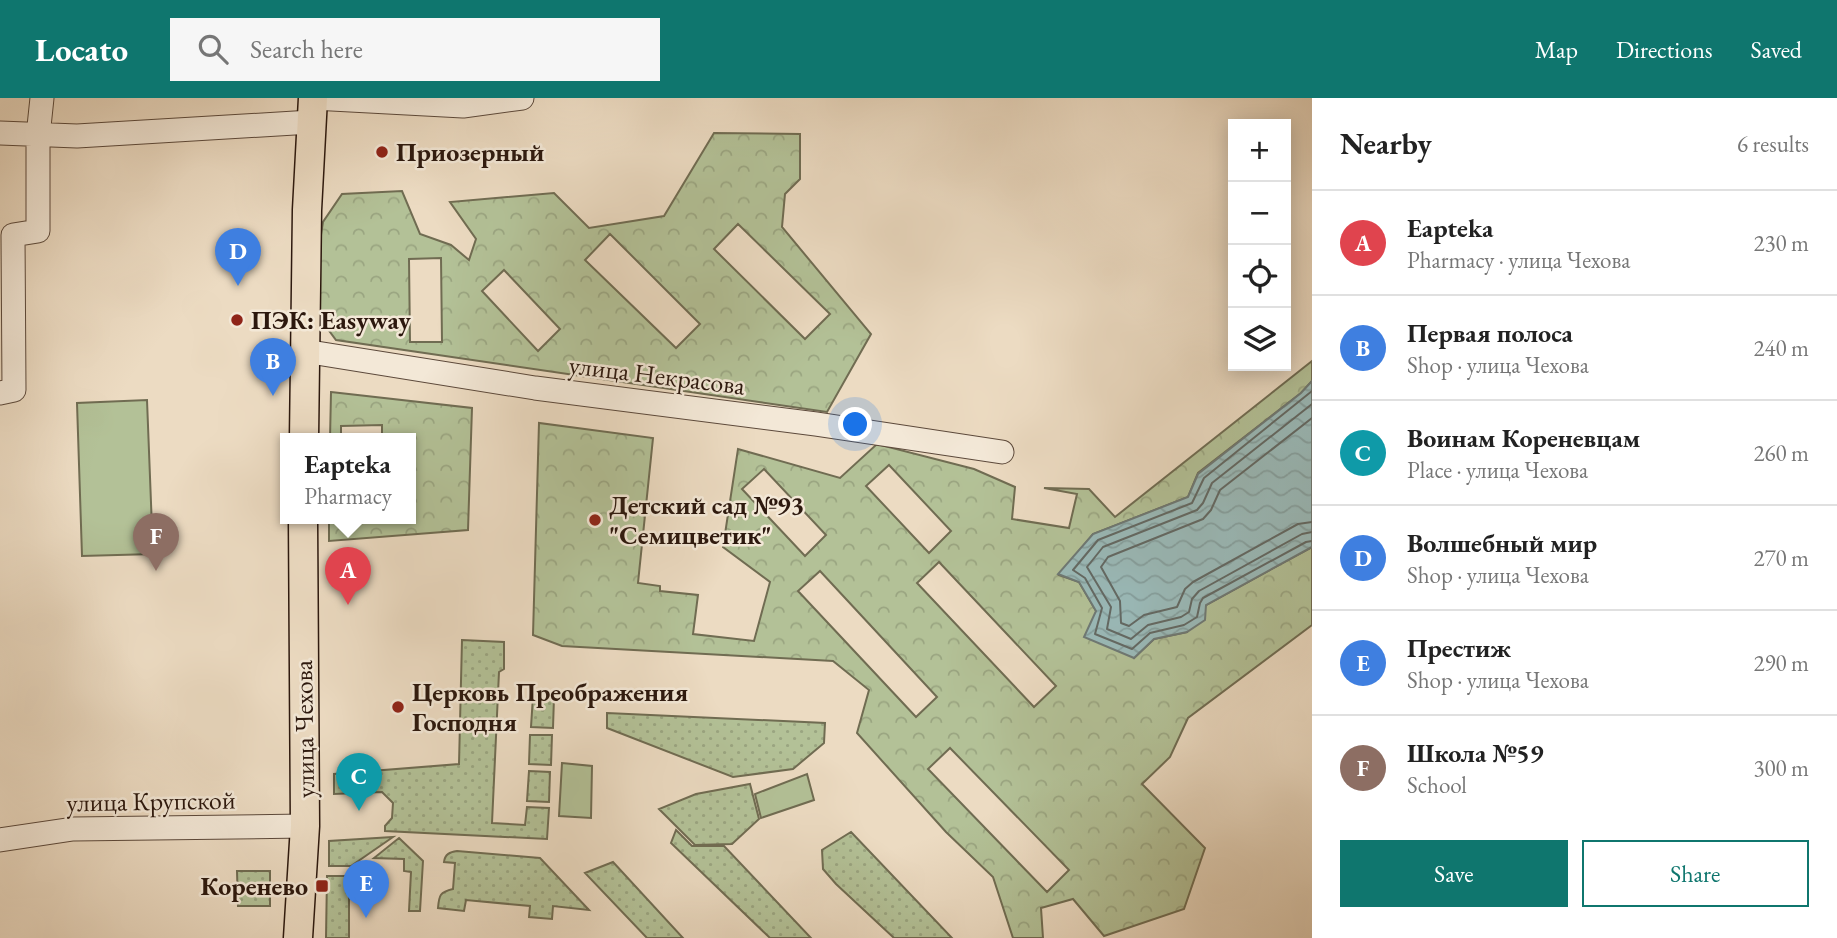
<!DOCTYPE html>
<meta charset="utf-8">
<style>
body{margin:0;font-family:"EB Garamond",serif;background:#f6f6f6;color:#222}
.controls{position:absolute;right:21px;top:21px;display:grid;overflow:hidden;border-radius:0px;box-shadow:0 4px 18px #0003}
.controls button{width:63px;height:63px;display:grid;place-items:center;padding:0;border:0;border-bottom:2px solid #e0e0e0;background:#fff;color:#222;font:35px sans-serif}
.you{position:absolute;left:856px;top:327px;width:24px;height:24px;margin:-18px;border:5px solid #fff;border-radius:50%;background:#1a73e8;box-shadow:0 0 0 10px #1a73e833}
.badge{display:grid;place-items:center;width:46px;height:46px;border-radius:50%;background:#0f766e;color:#fff;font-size:23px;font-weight:700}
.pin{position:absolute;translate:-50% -58px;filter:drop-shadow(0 2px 4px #0008)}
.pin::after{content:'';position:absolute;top:37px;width:24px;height:21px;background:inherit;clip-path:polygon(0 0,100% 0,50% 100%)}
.popup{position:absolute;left:280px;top:335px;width:136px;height:91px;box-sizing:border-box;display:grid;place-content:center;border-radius:0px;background:#fff;filter:drop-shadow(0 2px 5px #0005);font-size:23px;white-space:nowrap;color:#767676}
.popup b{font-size:26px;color:#222}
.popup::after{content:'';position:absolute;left:50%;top:100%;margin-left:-14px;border:14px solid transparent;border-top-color:#fff}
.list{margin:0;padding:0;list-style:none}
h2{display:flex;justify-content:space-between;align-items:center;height:91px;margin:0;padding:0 28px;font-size:30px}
h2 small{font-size:23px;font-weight:400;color:#767676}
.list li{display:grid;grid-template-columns:46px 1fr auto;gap:21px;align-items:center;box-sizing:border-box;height:105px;padding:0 28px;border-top:2px solid #e0e0e0}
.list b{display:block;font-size:26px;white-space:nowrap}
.list p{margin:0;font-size:23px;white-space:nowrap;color:#767676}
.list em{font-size:23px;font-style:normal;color:#767676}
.actions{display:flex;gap:14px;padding:21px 28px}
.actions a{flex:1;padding:16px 0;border:2px solid #0f766e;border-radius:0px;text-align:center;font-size:24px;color:#0f766e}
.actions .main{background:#0f766e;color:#fff}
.icon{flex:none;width:38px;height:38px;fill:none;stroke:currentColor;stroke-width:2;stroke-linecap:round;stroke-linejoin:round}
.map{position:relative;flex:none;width:1312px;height:840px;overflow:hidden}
header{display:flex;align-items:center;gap:42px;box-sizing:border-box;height:98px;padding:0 35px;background:#0f766e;color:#fff}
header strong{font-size:33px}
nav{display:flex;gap:38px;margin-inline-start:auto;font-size:24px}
.search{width:490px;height:63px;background:#f6f6f6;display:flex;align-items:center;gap:18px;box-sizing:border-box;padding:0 24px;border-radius:0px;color:#767676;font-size:26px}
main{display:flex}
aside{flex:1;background:#fff}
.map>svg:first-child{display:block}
.green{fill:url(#green-dots);stroke:#706c52;stroke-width:2}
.forest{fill:url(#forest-crowns);stroke:#706c52;stroke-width:2;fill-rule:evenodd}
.pitch{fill:#b3c197;stroke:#706c52;stroke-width:2}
.water{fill:url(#water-waves);stroke:#6e7975;stroke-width:2}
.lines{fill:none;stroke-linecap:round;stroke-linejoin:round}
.shore{stroke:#636964;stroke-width:2}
.minor-casing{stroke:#5c493b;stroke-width:25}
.major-casing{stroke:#2c180e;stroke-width:31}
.minor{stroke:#f3e8d7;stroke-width:23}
.major{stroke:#ecdbc2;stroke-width:28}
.poi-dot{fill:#8f2418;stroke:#f3e8d7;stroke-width:2.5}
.labels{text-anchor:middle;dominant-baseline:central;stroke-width:5;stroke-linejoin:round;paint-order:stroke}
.poi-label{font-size:26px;font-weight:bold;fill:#2c180e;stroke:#f3e8d7;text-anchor:start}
.street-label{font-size:26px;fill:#2c180e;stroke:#f3e8d7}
</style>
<header>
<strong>Locato</strong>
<div class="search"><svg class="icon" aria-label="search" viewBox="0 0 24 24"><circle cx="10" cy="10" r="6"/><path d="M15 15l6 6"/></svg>Search here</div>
<nav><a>Map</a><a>Directions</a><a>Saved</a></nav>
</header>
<main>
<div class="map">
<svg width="1312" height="840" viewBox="0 0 1312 840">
<defs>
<pattern id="green-dots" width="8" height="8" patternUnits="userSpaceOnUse" patternTransform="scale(1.75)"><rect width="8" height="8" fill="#b3c197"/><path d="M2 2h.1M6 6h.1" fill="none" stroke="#9aa581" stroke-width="1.8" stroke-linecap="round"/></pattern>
<pattern id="forest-crowns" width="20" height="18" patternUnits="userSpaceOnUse" patternTransform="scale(1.75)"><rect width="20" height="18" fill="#b3c197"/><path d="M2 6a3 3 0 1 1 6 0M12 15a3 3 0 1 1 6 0" fill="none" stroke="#9aa581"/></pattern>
<pattern id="water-waves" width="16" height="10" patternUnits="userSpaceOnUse" patternTransform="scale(1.75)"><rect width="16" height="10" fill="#9abab9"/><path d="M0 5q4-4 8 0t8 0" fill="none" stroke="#859f9e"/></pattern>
</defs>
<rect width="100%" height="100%" fill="#ecdbc2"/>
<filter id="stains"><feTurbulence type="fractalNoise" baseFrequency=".00286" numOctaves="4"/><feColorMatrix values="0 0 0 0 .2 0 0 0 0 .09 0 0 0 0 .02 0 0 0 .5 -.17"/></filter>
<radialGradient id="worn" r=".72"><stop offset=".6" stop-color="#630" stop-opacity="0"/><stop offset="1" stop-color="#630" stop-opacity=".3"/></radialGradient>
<path class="green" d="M 462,542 L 504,544 L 504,571 L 499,574 L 492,725 L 525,727 L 527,709 L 549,710 L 547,741 L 385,733 L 385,728 L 392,720 L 393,705 L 382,694 L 334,696 L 334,676 L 459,666 Z
M 533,598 L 554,599 L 553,630 L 531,629 Z
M 607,615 L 825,625 L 824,645 L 793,671 L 733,679 L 607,630 Z
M 530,637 L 552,637 L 551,667 L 529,666 Z
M 529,673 L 550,674 L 549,704 L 527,703 Z
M 750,686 L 759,721 L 732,746 L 695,747 L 659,711 L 696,696 Z
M 676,732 L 692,748 L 724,748 L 811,840 L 770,840 L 671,745 Z
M 851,734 L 952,840 L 894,840 L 836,786 L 823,771 L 822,752 Z
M 393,739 L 351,768 L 329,768 L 329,743 Z
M 399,740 L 423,763 L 420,813 L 409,813 L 411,774 L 404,773 L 404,761 L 374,760 Z
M 457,753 L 540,760 L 589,812 L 553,808 L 552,821 L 529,819 L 530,808 L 466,802 L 464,813 L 438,810 C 439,797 440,794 453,791 L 455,765 L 444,764 C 445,756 450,754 457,753 Z
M 613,764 L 683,840 L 647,840 L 585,775 Z
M 270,773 L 270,808 L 238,808 L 237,773 Z
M 327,778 L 349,778 L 349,840 L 326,840 Z"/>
<path class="forest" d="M 714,35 L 800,36 L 800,81 L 785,96 L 782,129 L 871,236 L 827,314 L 336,242 L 310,207 L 323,124 L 342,96 L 402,93 L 420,136 L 451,147 L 469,162 L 476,141 L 450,104 L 554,95 L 589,130 L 664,118 ZM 738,126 L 830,216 L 805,241 L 714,151 ZM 610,136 L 700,226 L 676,250 L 585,162 ZM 441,160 L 442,244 L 410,244 L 409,161 ZM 504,172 L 560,231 L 538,253 L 482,193 Z
M 1312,263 L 1312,283 L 1301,295 L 1198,375 L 1188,399 L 1093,436 L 1059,477 L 1079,484 L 1096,513 L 1134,560 L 1154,541 L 1187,534 L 1206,507 L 1312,449 L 1312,527 L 1188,620 L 1170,659 L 1142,686 L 1205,750 L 1184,811 L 1104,838 L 1073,801 L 1041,810 L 1043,840 L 1013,840 L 993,779 L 946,734 L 857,635 L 869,592 L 833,563 L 562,548 L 533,537 L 539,325 L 653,340 L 638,485 L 660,488 L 660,493 L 698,497 L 693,536 L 754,543 L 770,484 L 723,449 L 738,351 L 840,380 L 877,346 L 974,371 L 1015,389 L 1012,421 L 1069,430 L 1077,396 L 1044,390 L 1089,391 L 1115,419 ZM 889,367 L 951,433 L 929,455 L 866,388 ZM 764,371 L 826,437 L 805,458 L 742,391 ZM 939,464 L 1056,588 L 1034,609 L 917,485 ZM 820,473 L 937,599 L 916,619 L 798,493 ZM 950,650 L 1069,772 L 1047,794 L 928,671 Z
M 331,294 L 472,310 L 468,432 L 329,443 L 329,421 L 411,421 L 411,341 L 382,341 L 382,327 L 341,328 L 341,341 L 330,341 Z"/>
<path class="pitch" d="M 147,302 L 153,456 L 82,458 L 77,305 Z
M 562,665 L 592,668 L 591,720 L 559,718 Z
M 807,676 L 814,702 L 761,720 L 755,696 Z"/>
<path class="water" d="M 1312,283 L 1312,449 L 1206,507 L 1205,522 L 1187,534 L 1154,541 L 1134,560 L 1084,539 L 1096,513 L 1079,484 L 1058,476 L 1093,436 L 1188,399 L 1198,376 L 1301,295 Z"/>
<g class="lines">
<path class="shore" d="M 1312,293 L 1204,380 L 1192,405 L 1098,442 L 1073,472 L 1085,480 L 1102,510 L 1095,536 L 1132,551 L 1150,535 L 1184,527 L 1197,519 L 1200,505 L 1203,500 L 1306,444 L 1312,443
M 1312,306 L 1212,385 L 1203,405 L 1197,412 L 1103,449 L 1087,469 L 1111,509 L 1107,531 L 1131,541 L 1148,527 L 1181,519 L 1189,514 L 1192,501 L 1199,493 L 1302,436 L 1312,434
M 1312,320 L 1220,392 L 1211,412 L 1203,421 L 1108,459 L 1101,469 L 1120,503 L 1121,525 L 1129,528 L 1144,517 L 1177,509 L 1185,491 L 1193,484 L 1298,426 L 1312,424"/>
<defs>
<path id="minor" d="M 313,0 L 463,8 L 522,0
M 0,35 L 77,38 L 311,24
M 304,253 L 535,290 L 816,326 L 1002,354
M 0,295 L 14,292 L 13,137 L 38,133 L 38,38 L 42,0
M 0,742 L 73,731 L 305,728"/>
<path id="major" d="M 304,341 L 307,112 L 313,0
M 298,840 L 305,728 L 303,421"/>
</defs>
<use href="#minor" class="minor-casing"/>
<use href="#major" class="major-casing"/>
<use href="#minor" class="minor"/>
<use href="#major" class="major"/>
</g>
<g class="poi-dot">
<circle cx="382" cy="54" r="7"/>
<circle cx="237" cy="222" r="7"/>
<circle cx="595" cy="422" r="7"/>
<circle cx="398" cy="609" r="7"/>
<rect x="315" y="781" width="14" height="14" rx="3.5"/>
</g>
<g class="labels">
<g class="poi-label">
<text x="396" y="54">Приозерный</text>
<text x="251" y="222">ПЭК: Easyway</text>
<text x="609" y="407">Детский сад №93<tspan x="609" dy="30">"Семицветик"</tspan></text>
<text x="412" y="594">Церковь Преображения<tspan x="412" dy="30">Господня</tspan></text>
<text x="308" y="788" text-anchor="end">Коренево</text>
</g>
<g class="street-label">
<text transform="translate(657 277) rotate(7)">улица Некрасова</text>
<text transform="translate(304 631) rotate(-91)">улица Чехова</text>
<text transform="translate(151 703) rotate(-1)">улица Крупской</text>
</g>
</g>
<rect width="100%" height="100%" filter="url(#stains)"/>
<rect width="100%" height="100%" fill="url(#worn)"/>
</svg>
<div class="controls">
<button>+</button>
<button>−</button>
<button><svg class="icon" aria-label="locate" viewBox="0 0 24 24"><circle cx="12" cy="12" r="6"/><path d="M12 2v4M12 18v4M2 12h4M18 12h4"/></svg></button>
<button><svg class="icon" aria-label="layers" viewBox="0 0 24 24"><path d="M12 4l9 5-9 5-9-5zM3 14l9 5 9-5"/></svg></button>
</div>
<div class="you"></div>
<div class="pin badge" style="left:348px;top:507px;background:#e0444e">A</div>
<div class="popup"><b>Eapteka</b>Pharmacy</div>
<div class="pin badge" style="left:273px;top:298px;background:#3f7fe0">B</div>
<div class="pin badge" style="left:359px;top:713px;background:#0f9aa8">C</div>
<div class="pin badge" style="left:238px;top:188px;background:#3f7fe0">D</div>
<div class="pin badge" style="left:366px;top:820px;background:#3f7fe0">E</div>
<div class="pin badge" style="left:156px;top:473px;background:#8d6e63">F</div>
</div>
<aside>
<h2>Nearby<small>6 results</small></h2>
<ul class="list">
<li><span class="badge" style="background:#e0444e">A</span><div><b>Eapteka</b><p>Pharmacy · улица Чехова</p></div><em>230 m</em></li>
<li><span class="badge" style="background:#3f7fe0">B</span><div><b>Первая полоса</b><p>Shop · улица Чехова</p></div><em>240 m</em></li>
<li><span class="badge" style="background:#0f9aa8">C</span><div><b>Воинам Кореневцам</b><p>Place · улица Чехова</p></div><em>260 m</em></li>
<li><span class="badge" style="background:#3f7fe0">D</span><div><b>Волшебный мир</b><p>Shop · улица Чехова</p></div><em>270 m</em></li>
<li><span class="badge" style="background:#3f7fe0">E</span><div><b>Престиж</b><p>Shop · улица Чехова</p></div><em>290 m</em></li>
<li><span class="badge" style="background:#8d6e63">F</span><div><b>Школа №59</b><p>School</p></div><em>300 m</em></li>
</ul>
<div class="actions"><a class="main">Save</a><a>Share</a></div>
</aside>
</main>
